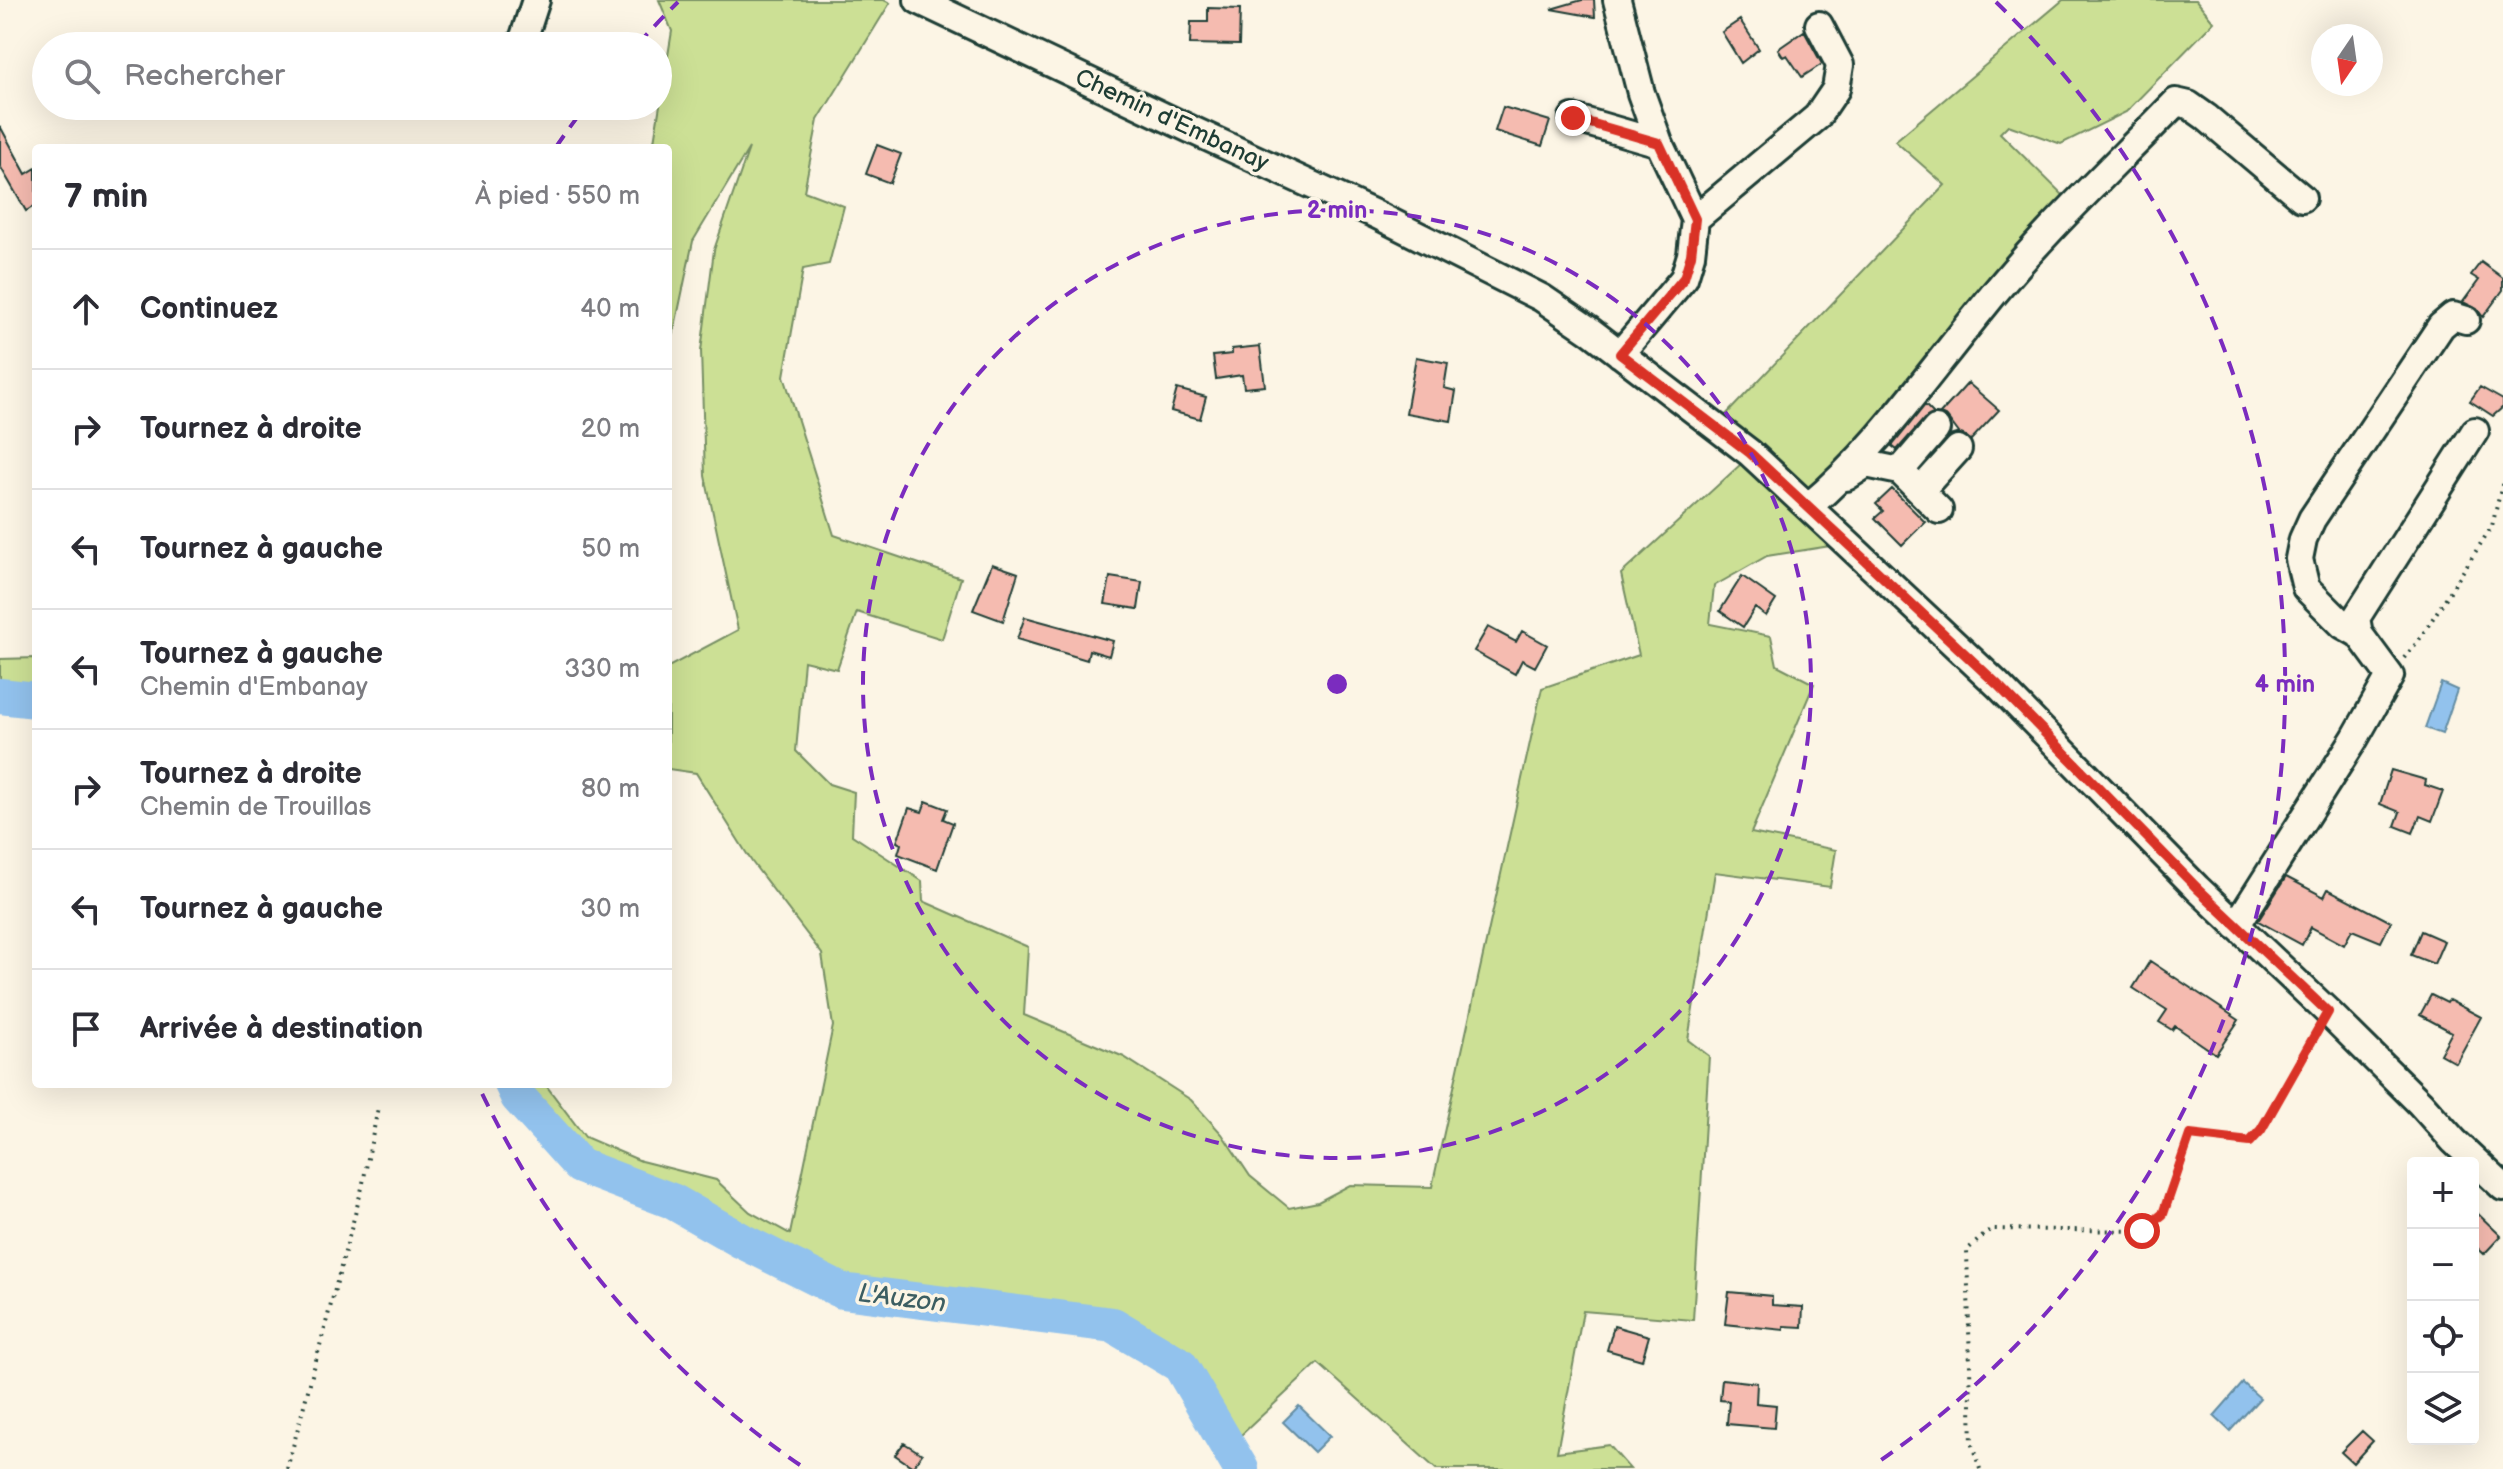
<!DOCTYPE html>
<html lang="fr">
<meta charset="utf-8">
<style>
body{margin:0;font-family:"Balsamiq Sans",sans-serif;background:#f7f7f7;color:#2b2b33}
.controls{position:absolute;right:24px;bottom:24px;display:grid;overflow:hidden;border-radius:8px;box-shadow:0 8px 32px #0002}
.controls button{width:72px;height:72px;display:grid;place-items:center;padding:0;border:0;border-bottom:2px solid #e1e1e2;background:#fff;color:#2b2b33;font:40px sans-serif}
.compass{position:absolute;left:2311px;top:24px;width:72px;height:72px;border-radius:50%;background:#fff;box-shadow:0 8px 32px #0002;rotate:193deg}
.stop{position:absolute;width:24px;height:24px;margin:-18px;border:6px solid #d93025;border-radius:50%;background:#fff}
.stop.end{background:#d93025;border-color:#fff;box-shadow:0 2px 8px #0008}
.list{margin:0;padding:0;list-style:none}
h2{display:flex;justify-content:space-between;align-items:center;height:104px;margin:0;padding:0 32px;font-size:34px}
h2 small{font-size:26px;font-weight:400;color:#7c7c81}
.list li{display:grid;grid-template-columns:52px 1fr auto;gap:24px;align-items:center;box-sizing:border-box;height:120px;padding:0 32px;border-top:2px solid #e1e1e2}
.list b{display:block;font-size:30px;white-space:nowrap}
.list p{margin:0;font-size:26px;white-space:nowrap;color:#7c7c81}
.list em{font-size:26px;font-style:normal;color:#7c7c81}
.icon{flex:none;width:44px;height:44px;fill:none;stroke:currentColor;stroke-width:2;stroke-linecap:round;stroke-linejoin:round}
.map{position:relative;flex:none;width:2503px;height:1469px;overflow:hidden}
.search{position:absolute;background:#fff;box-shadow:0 8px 32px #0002;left:32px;top:32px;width:640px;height:88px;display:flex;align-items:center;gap:20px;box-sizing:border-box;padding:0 28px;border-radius:44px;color:#7c7c81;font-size:30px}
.panel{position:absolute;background:#fff;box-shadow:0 8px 32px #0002;left:32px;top:144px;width:640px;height:944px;border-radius:8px}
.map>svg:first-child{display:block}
.green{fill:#cce095;stroke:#768e64;stroke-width:2}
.water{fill:#92c2ed;stroke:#648da3;stroke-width:2}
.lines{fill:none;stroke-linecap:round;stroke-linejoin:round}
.river{stroke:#92c2ed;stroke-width:36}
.building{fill:#f5bbb0;stroke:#1f3d34;stroke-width:2}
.minor-casing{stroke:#1f3d34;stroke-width:32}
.path{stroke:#1f3d34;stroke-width:4;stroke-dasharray:2 6;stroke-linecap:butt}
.minor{stroke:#fcf5e5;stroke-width:26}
.route{stroke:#d93025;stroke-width:10}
.ring{fill:none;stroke:#7b2cbf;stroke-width:4;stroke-dasharray:14 10}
.labels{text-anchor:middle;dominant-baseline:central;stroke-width:7;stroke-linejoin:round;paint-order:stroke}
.street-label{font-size:24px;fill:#1f3d34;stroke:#fcf5e5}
.water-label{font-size:26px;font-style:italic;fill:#3c5e62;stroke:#fcf5e5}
.centre{fill:#7b2cbf;stroke:#fcf5e5;stroke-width:4}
.ring-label{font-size:24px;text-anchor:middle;font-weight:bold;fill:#7b2cbf;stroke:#fcf5e5;stroke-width:7;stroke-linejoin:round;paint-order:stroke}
</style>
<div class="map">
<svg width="2503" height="1469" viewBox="0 0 2503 1469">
<rect width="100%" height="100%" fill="#fcf5e5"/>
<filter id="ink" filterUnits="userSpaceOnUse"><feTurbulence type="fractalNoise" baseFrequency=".0125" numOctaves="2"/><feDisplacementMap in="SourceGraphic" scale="16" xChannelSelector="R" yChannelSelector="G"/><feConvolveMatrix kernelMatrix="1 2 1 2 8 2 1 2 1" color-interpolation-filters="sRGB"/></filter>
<g filter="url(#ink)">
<path class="green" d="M 659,0 L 884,0 L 890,3 L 818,120 L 804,191 L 844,206 L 829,264 L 803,269 L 784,376 L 834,535 L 961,578 L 942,639 L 857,612 L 837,669 L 804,661 L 796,751 L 829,784 L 854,792 L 852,835 L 922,881 L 923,901 L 1028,947 L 1024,1015 L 1124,1057 L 1191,1100 L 1222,1134 L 1250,1176 L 1289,1208 L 1318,1202 L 1350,1185 L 1432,1187 L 1542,688 L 1639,655 L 1621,574 L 1742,463 L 1830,546 L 1767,556 L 1714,586 L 1710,624 L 1771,636 L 1777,665 L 1814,684 L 1751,833 L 1836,850 L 1830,887 L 1715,872 L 1688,1040 L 1709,1056 L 1693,1320 L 1583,1311 L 1557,1452 L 1609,1445 L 1630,1469 L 1436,1469 L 1318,1363 L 1240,1436 L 1186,1354 L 1116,1318 L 841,1283 L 676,1195 L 584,1156 L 526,1093 L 522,1084 L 545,1084 L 585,1137 L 641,1161 L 716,1180 L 750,1212 L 790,1234 L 833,1026 L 822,954 L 752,862 L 696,773 L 668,769 L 668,667 L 738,630 L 705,476 L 701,351 L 714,250 L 749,148 L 693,241 L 668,360 L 668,148 L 653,148 L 672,31 Z
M 2063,0 L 2196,0 L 2214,22 L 2126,112 L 2061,144 L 2008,125 L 2000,133 L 2068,200 L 1820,485 L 1808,488 L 1721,420 L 1945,185 L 1895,141 Z
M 36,658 L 36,691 L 0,688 L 0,659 Z"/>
<path class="water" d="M 2441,683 L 2457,690 L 2442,734 L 2425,728 Z
M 2243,1383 L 2260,1398 L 2230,1431 L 2214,1416 Z
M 1299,1406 L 1330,1436 L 1314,1452 L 1283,1422 Z"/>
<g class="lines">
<path class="river" d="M 0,696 L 36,700
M 512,1084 L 518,1097 L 580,1166 L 672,1201 L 742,1241 L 842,1291 L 1113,1325 L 1180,1365 L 1241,1469"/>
</g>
<path class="building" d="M 1582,0 L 1594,0 L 1595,17 L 1551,9 Z
M 1208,8 L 1240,9 L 1239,45 L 1190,44 L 1191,22 L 1208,22 Z
M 1740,20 L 1759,49 L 1741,63 L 1722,32 Z
M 1804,31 L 1822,64 L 1802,77 L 1787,55 L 1783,57 L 1778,49 Z
M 1503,107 L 1550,121 L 1542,146 L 1495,131 Z
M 0,126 L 26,174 L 36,168 L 36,205 L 26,211 L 0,166 Z
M 877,145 L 901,154 L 890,183 L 866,174 Z
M 2481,262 L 2503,278 L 2503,290 L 2483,317 L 2477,309 L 2463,302 L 2479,280 L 2471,275 Z
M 1260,346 L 1265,386 L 1244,388 L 1242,375 L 1216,379 L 1213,356 L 1232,354 L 1232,349 Z
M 1416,357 L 1448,363 L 1444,388 L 1456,391 L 1451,421 L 1406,413 Z
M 1968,383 L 1999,410 L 1971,440 L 1959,433 L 1947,417 L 1940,414 Z
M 2480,387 L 2503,400 L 2503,407 L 2493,416 L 2470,401 Z
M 1177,389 L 1206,397 L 1200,419 L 1171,411 Z
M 1925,405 L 1934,414 L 1924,419 L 1897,450 L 1892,446 Z
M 1892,489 L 1925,522 L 1902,545 L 1875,518 L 1883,511 L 1876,504 Z
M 992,564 L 1018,573 L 1003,621 L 973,610 Z
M 1742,576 L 1776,600 L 1766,616 L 1755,608 L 1743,627 L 1720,611 Z
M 1110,577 L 1142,582 L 1138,609 L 1105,604 Z
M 1025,617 L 1113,641 L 1109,656 L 1089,650 L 1087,660 L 1017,639 Z
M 1488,627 L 1516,642 L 1522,631 L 1547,645 L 1535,667 L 1522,660 L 1515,674 L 1474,651 Z
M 2391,770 L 2426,780 L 2425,785 L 2443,791 L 2432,821 L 2420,816 L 2413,833 L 2395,826 L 2400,812 L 2380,804 Z
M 926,801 L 947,809 L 943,819 L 953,823 L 937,869 L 898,854 L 901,844 L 897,842 L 909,808 L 922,812 Z
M 2286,877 L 2324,897 L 2328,889 L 2391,922 L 2381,942 L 2352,930 L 2344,945 L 2311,927 L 2302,945 L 2258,921 Z
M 2421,931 L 2444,941 L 2434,964 L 2411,955 Z
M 2150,961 L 2239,1020 L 2216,1054 L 2175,1026 L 2172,1030 L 2159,1022 L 2167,1010 L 2133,988 Z
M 2431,995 L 2447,1003 L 2449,1000 L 2481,1017 L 2456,1063 L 2440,1054 L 2452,1032 L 2420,1015 Z
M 2473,1209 L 2501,1236 L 2484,1254 L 2473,1244 Z
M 1729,1292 L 1772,1296 L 1772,1305 L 1803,1307 L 1802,1327 L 1784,1326 L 1784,1330 L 1725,1324 Z
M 1614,1326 L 1649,1336 L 1642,1360 L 1607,1350 Z
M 1722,1379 L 1757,1383 L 1756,1403 L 1776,1405 L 1774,1428 L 1727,1424 L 1729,1401 L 1720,1400 Z
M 2362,1431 L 2373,1441 L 2353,1463 L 2341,1452 Z
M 904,1443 L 922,1454 L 913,1467 L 895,1455 Z"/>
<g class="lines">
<defs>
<path id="minor" d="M 918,0 L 1190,129 L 1377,215 L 1542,298 L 1589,330 L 1750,453 L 1851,547 L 1998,685 L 2197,888 L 2328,1012 L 2420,1103 L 2454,1141 L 2503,1187
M 1617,0 L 1641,93 L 1659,143 L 1695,219 L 1691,255 L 1684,278 L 1620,354
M 521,46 L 536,0
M 1573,118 L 1659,143
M 1695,219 L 1817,117 L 1836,89 L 1840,65 L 1819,25
M 1900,471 L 1936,429
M 1846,477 L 1866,464 L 1900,471 L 1939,510
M 1920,491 L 1958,449
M 1808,507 C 1876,450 1928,374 1984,306 C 2042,233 2111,169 2176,102 L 2189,105 L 2206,117 L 2302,198
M 2359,634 L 2343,625 L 2306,588 L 2299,559 L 2303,539 L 2312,519 L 2441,326 L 2453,316 L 2466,320
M 2236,926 L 2355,738 L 2390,676 L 2359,634 L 2356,618 L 2475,431"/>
</defs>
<use href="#minor" class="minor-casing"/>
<path class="path" d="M 2404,658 L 2419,640 L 2492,526 L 2503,481
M 287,1469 L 362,1188 L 378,1108
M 1980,1469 L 1972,1445 L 1967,1250 L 1991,1229 L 2142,1231 L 2163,1214 L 2190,1135 L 2250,1142 L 2261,1130 L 2317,1031"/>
<use href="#minor" class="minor"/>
</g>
</g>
<g class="lines" filter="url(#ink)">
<path class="route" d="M 1573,118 L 1659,143 L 1695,219 L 1691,255 L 1684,278 L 1620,354 L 1750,453 L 1851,547 L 1998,685 L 2197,888 L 2328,1012 L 2261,1130 L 2250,1142 L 2190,1135 L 2163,1214 L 2142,1231"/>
</g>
<g class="ring">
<circle cx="1337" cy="684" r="474"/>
<path d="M800 1465A948 948 0 0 1 478 1085M556 147A948 948 0 0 1 585 107M638 44A948 948 0 0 1 678 2M1996 2A948 948 0 0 1 1874 1465"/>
</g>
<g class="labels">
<g class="street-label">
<text transform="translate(1172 120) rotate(25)">Chemin d'Embanay</text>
</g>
<g class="water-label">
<text transform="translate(902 1299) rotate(7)">L'Auzon</text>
</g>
</g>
<circle cx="1337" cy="684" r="12" class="centre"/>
<g class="ring-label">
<text x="1337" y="218">2 min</text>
<text x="2285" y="692">4 min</text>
</g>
</svg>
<div class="controls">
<button>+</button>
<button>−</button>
<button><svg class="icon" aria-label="locate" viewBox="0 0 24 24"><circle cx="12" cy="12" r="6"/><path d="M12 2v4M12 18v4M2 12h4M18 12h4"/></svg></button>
<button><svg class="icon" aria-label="layers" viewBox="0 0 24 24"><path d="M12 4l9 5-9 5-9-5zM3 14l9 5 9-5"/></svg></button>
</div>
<svg class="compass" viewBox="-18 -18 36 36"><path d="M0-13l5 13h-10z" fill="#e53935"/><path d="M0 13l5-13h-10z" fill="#7c7c81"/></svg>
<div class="stop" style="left:2142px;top:1231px"></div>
<div class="stop end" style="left:1573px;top:118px"></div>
<div class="search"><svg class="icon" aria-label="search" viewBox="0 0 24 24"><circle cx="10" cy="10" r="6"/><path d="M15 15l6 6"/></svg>Rechercher</div>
<section class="panel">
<h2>7 min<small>À pied · 550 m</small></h2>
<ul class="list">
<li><svg class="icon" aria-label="ahead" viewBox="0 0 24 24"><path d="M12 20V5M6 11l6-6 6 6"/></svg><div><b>Continuez</b></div><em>40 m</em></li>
<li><svg class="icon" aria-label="right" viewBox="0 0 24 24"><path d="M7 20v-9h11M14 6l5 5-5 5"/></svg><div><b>Tournez à droite</b></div><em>20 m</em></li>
<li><svg class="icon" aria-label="left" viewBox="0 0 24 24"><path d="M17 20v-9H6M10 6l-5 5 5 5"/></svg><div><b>Tournez à gauche</b></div><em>50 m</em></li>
<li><svg class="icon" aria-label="left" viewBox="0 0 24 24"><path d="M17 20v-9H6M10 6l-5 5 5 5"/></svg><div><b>Tournez à gauche</b><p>Chemin d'Embanay</p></div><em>330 m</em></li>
<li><svg class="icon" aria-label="right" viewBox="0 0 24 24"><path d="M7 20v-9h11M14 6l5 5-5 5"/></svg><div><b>Tournez à droite</b><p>Chemin de Trouillas</p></div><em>80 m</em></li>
<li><svg class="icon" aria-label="left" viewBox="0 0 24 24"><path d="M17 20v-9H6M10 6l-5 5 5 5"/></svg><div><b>Tournez à gauche</b></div><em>30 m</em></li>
<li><svg class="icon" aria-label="arrive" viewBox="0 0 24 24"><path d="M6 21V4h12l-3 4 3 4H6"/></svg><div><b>Arrivée à destination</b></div></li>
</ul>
</section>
</div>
